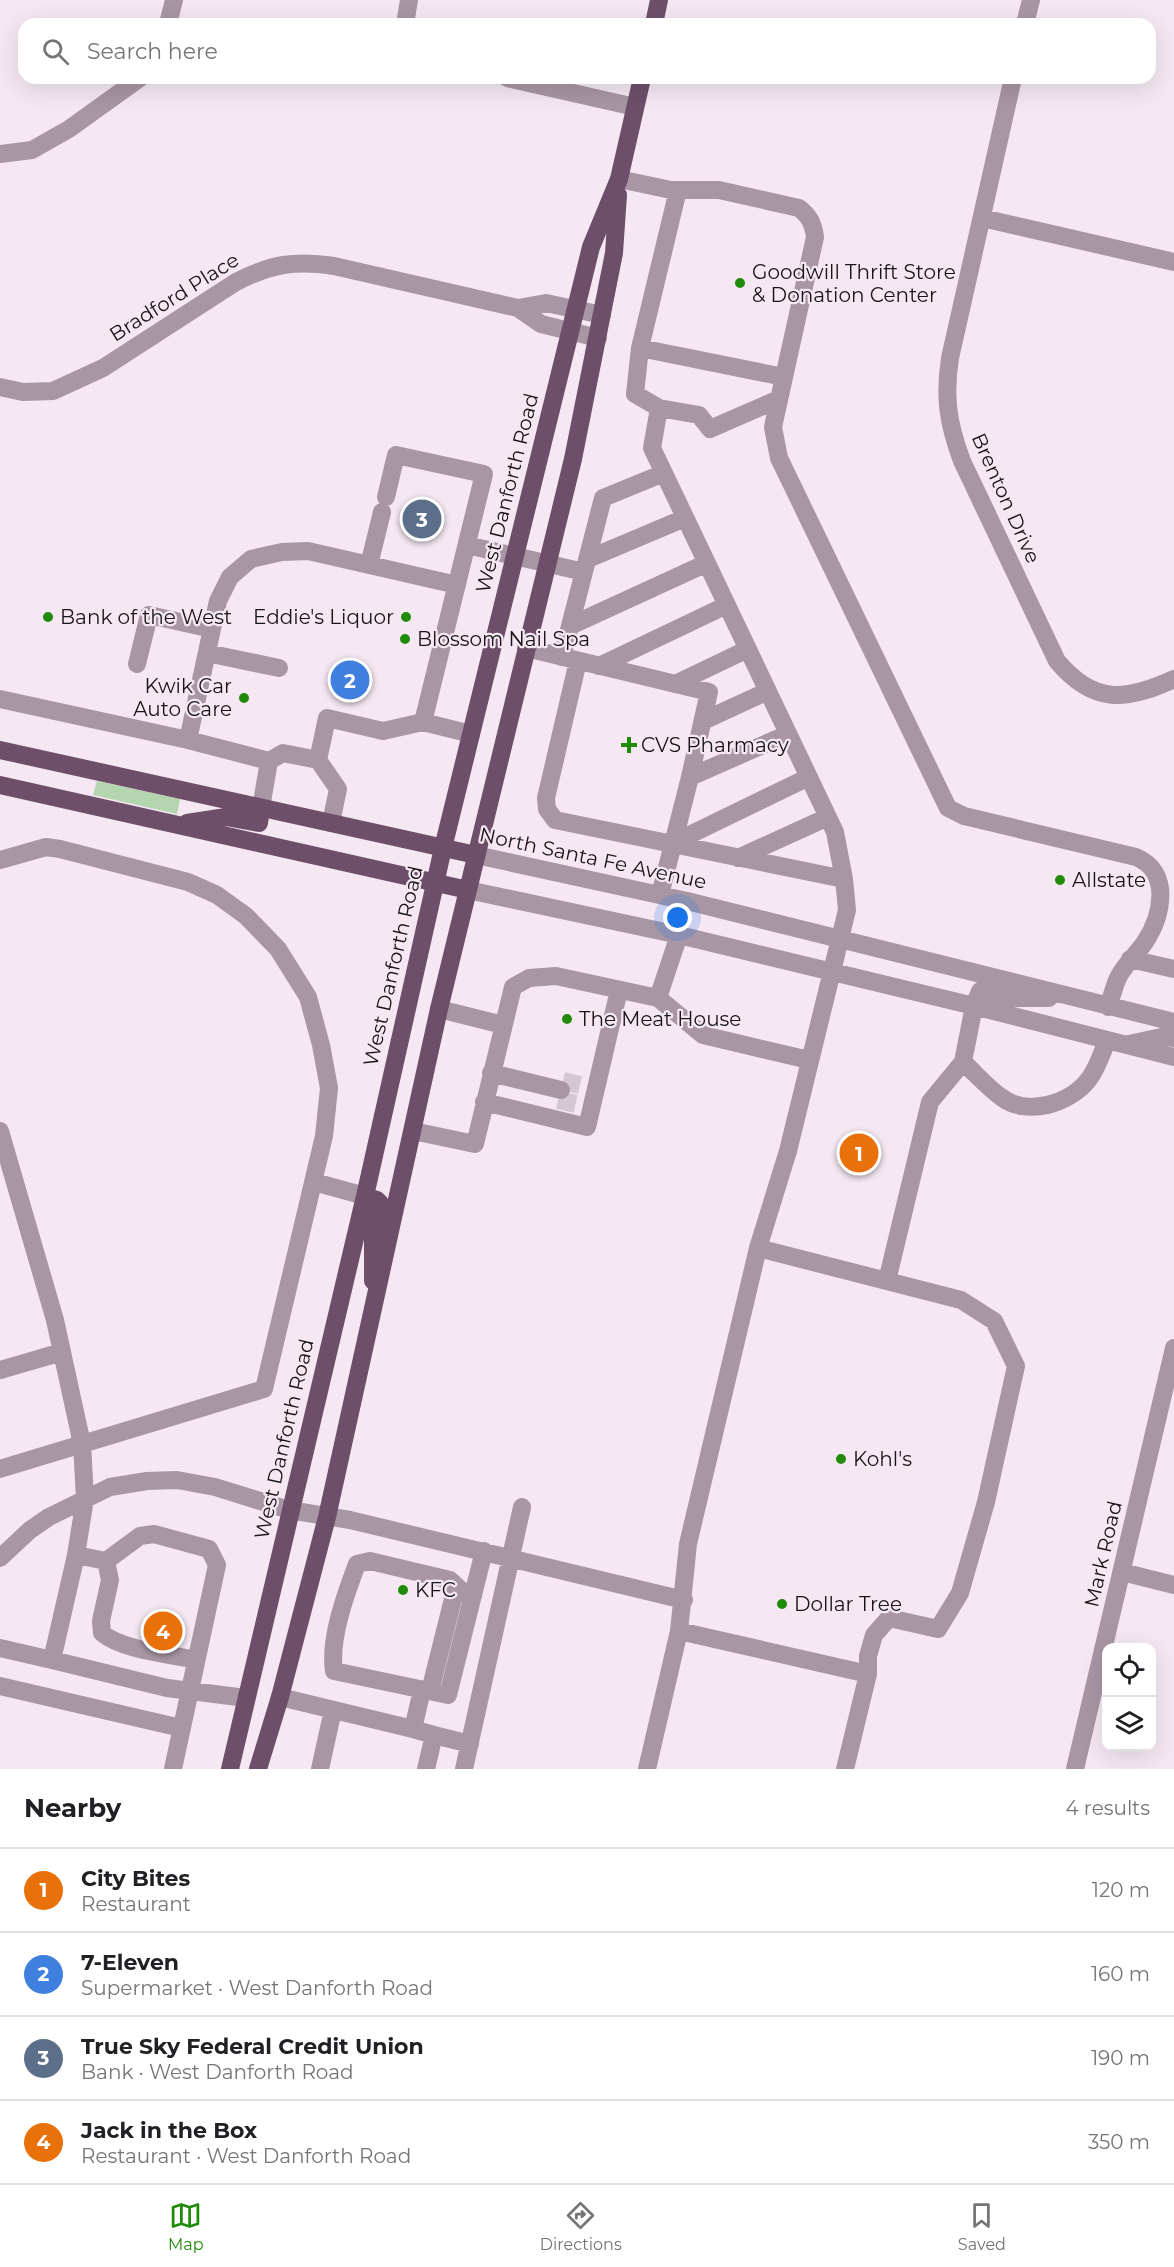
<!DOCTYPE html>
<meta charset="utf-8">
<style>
body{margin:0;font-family:Montserrat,sans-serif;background:#f6f6f6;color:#202124}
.controls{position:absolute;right:18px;bottom:18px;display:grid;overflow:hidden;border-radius:12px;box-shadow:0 6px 24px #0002}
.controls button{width:54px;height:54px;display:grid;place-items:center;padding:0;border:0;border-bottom:2px solid #e0e0e0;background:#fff;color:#202124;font:30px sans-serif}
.you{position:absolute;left:678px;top:918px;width:21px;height:21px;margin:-15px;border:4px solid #fff;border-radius:50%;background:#1a73e8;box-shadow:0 0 0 9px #1a73e833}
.badge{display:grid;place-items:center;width:39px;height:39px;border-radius:50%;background:#208b09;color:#fff;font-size:20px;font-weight:700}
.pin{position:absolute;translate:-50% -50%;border:3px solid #fff;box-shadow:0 2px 6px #0006}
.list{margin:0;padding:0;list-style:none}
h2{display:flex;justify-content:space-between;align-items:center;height:78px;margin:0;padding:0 24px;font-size:26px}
h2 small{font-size:20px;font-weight:400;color:#757577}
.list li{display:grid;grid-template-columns:39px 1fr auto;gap:18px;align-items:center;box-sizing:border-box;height:84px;padding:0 24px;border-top:2px solid #e0e0e0}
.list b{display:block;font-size:22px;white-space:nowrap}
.list p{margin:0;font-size:20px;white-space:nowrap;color:#757577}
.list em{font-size:20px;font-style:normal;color:#757577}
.icon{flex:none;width:33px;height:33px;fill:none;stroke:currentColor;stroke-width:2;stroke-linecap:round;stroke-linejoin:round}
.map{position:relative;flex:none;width:1174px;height:1769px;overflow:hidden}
.search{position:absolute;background:#fff;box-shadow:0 6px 24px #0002;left:18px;right:18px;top:18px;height:66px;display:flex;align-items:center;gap:15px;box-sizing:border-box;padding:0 21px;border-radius:18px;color:#757577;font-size:22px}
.sheet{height:414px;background:#fff}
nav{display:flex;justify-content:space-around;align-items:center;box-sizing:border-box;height:84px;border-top:2px solid #e0e0e0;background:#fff;font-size:16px;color:#757577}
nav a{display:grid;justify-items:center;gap:3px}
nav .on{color:#208b09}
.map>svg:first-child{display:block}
.green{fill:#b4d6af}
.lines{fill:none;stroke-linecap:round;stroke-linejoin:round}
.minor-tunnel{stroke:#d4c8d2;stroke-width:18;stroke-dasharray:18 9;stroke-linecap:butt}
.minor{stroke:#a896a5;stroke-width:18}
.major{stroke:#6d4f69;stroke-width:18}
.poi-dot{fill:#208b09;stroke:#f5e8f3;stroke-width:2}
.labels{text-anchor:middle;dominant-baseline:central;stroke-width:4.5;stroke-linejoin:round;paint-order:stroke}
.poi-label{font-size:20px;fill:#181417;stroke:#f5e8f3;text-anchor:start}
.street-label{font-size:20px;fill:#181417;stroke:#f5e8f3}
</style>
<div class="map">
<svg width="1174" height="1769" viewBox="0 0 1174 1769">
<rect width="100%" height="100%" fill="#f5e8f3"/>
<path class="green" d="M 97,781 L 180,799 L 177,814 L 93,795 Z"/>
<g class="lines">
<path class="minor-tunnel" d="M 563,1081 L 580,1085
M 558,1100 L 576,1104"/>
<path class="minor" d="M 168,24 L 174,0
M 405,24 L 409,0
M 1025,24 L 1031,0
M 507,78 L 635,107
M 1013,78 L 950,358 C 944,397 948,424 962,461 L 1057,661 C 1094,705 1126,701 1174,679
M 0,154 L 32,150 L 69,129 L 140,78
M 619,179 L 671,190 L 719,190 L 799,208 C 810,217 813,223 815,237 L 773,427 L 779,458 L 948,808 L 964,816 L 1136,857 C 1172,872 1162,916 1145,942 C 1137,954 1126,963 1119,976 C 1114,985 1112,997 1108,1007
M 678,190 L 640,348 L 784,377
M 982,218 L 1174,262
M 518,308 L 546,303 L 602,315
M 640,348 L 635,394 L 659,408
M 0,387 L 23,392 L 53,391 L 103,368 L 236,282 C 271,264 295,260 334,266 L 518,308 L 541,324 L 598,338
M 386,497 L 396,455 L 484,474 L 423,722 L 471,734
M 467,545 L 584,572
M 588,559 L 685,518
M 369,565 L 382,512
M 570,626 L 707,563
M 526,648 L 709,692 L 690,777 L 660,895
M 207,653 L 279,668
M 562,657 L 603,498 L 664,473
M 578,661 L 546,798 L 547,809 L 555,820 L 844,879
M 137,664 L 149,615 L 212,629
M 599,666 L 727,605
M 675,684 L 748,649
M 0,699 L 188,740 L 269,761 L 261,808
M 703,721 L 768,691
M 188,740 L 218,601 L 230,577 L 251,559 L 282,552 L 308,551 L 457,585
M 269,761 L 283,753 L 318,760
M 690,777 L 788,734
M 331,823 L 338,789 L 318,760 L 327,718 L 383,731 L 423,722
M 673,843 L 809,777
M 476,855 L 687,901 L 1174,1022
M 738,858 L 828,817
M 0,860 L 46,847 L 60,849 L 188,882 L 217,895 L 246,916 L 278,949 L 308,997 L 321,1045 L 329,1088 L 324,1136 L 264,1389 L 0,1469
M 468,890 L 679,935 L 974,1006 L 1174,1057
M 1130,959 L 1174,969
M 658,998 L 679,935
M 439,1009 L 503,1025
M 1129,1044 L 1166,1036 L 1174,1038
M 963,1062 C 975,1073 987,1087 1001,1097 C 1027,1117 1070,1104 1089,1079 C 1097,1069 1102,1053 1107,1041
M 491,1073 L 561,1090
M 484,1102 L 587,1127 L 619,990
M 0,1131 L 55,1320 L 82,1444 L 85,1499 L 76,1555 L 52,1660 L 167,1688 L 246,1698
M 413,1131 L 475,1144 L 513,987 L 529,978 L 556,976 L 658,998 L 703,1035 L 809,1060
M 314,1182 L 365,1196
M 758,1248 L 961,1300 L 994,1321 L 1016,1366 L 986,1502 L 960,1593 L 938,1629 L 889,1618 L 874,1635 L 868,1656 L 868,1674 L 845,1769
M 887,1281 L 930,1102 L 963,1062 L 974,1006 L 980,991 L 1008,998 L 1049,998
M 0,1370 L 62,1352
M 76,1555 L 106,1561 L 140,1536 L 154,1534 L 209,1549 L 217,1565 L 173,1769
M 0,1558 L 30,1530 L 49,1517 L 110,1487 L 147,1481 L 177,1480 L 215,1487 L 289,1510 L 350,1520 L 684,1600
M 106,1561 L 110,1580 L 101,1621 L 102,1633 C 122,1650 169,1654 196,1660
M 1122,1572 L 1174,1585
M 473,1596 L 464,1593 L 450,1580 L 370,1561 L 357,1564 C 346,1593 329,1639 334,1671 L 448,1695 L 484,1551
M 679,1631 L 868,1674
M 0,1648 L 52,1660
M 0,1686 L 181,1728
M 430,1691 L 456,1587
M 280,1697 L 413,1729 L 422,1690
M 413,1729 L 434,1735 L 426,1769
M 434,1735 L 470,1744
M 320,1769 L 333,1710
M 464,1769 L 522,1507
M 647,1769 L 679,1631 L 688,1544 L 758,1248 L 788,1151 L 847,910 L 844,879 L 835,832 L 652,448 L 659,408 L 699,415 L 710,429 L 779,399
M 1075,1769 L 1174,1348"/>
<path class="major" d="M 654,24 L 659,0
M 0,750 L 476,855
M 0,785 L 468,890
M 187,823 L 226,817 L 259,823 L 261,808
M 365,1196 L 377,1200 L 380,1203 L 373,1239 L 373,1281
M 230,1769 L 365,1196 L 443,848 L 591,247 L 619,179 L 642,78
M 258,1769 L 280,1697 L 327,1517 L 439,1009 L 573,459 L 614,253 L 618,195"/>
</g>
<g class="poi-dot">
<circle cx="740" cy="283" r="6"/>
<circle cx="48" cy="617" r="6"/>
<circle cx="406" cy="617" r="6"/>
<circle cx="405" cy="639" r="6"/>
<circle cx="244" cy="698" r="6"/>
<path d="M626 736h6v6h6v6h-6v6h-6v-6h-6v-6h6z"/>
<circle cx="1060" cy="880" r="6"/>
<circle cx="567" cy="1019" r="6"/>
<circle cx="841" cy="1459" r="6"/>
<circle cx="403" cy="1590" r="6"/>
<circle cx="782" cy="1604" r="6"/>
</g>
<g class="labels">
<g class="poi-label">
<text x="752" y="272">Goodwill Thrift Store<tspan x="752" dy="23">&amp; Donation Center</tspan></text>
<text x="60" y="617">Bank of the West</text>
<text x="394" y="617" text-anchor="end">Eddie's Liquor</text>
<text x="417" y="639">Blossom Nail Spa</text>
<text x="232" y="686" text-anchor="end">Kwik Car<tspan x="232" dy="23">Auto Care</tspan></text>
<text x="641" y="745">CVS Pharmacy</text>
<text x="1072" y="880">Allstate</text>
<text x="579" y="1019">The Meat House</text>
<text x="853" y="1459">Kohl's</text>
<text x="415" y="1590">KFC</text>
<text x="794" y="1604">Dollar Tree</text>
</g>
<g class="street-label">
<text transform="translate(174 297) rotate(-32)">Bradford Place</text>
<text transform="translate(507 493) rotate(-76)">West Danforth Road</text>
<text transform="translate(1006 498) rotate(66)">Brenton Drive</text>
<text transform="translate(593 858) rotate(12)">North Santa Fe Avenue</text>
<text transform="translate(393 966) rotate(-77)">West Danforth Road</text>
<text transform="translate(284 1439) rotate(-77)">West Danforth Road</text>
<text transform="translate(1103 1554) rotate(-77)">Mark Road</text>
</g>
</g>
</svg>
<div class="controls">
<button><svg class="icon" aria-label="locate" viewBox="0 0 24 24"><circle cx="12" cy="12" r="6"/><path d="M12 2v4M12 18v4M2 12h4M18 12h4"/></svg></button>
<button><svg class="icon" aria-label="layers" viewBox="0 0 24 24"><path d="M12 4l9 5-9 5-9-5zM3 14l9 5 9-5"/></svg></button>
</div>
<div class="you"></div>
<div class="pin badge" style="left:859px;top:1153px;background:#e8710a">1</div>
<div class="pin badge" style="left:350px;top:680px;background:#3f7fe0">2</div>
<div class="pin badge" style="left:422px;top:519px;background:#5c6f8a">3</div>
<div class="pin badge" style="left:163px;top:1631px;background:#e8710a">4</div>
<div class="search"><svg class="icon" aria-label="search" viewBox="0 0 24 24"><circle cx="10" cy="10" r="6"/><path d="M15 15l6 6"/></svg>Search here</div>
</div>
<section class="sheet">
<h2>Nearby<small>4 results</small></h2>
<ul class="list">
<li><span class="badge" style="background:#e8710a">1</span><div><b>City Bites</b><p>Restaurant</p></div><em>120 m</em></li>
<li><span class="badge" style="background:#3f7fe0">2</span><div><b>7-Eleven</b><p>Supermarket · West Danforth Road</p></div><em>160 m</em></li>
<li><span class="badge" style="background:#5c6f8a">3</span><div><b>True Sky Federal Credit Union</b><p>Bank · West Danforth Road</p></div><em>190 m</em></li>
<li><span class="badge" style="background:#e8710a">4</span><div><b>Jack in the Box</b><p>Restaurant · West Danforth Road</p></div><em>350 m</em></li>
</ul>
</section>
<nav>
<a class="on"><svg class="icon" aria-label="map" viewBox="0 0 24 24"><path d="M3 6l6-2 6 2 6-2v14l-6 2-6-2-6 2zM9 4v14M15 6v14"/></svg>Map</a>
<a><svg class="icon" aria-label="directions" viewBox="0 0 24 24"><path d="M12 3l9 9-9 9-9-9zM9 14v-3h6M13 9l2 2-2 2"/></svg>Directions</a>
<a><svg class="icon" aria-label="saved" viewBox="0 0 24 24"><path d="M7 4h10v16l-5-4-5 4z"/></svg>Saved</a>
</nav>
